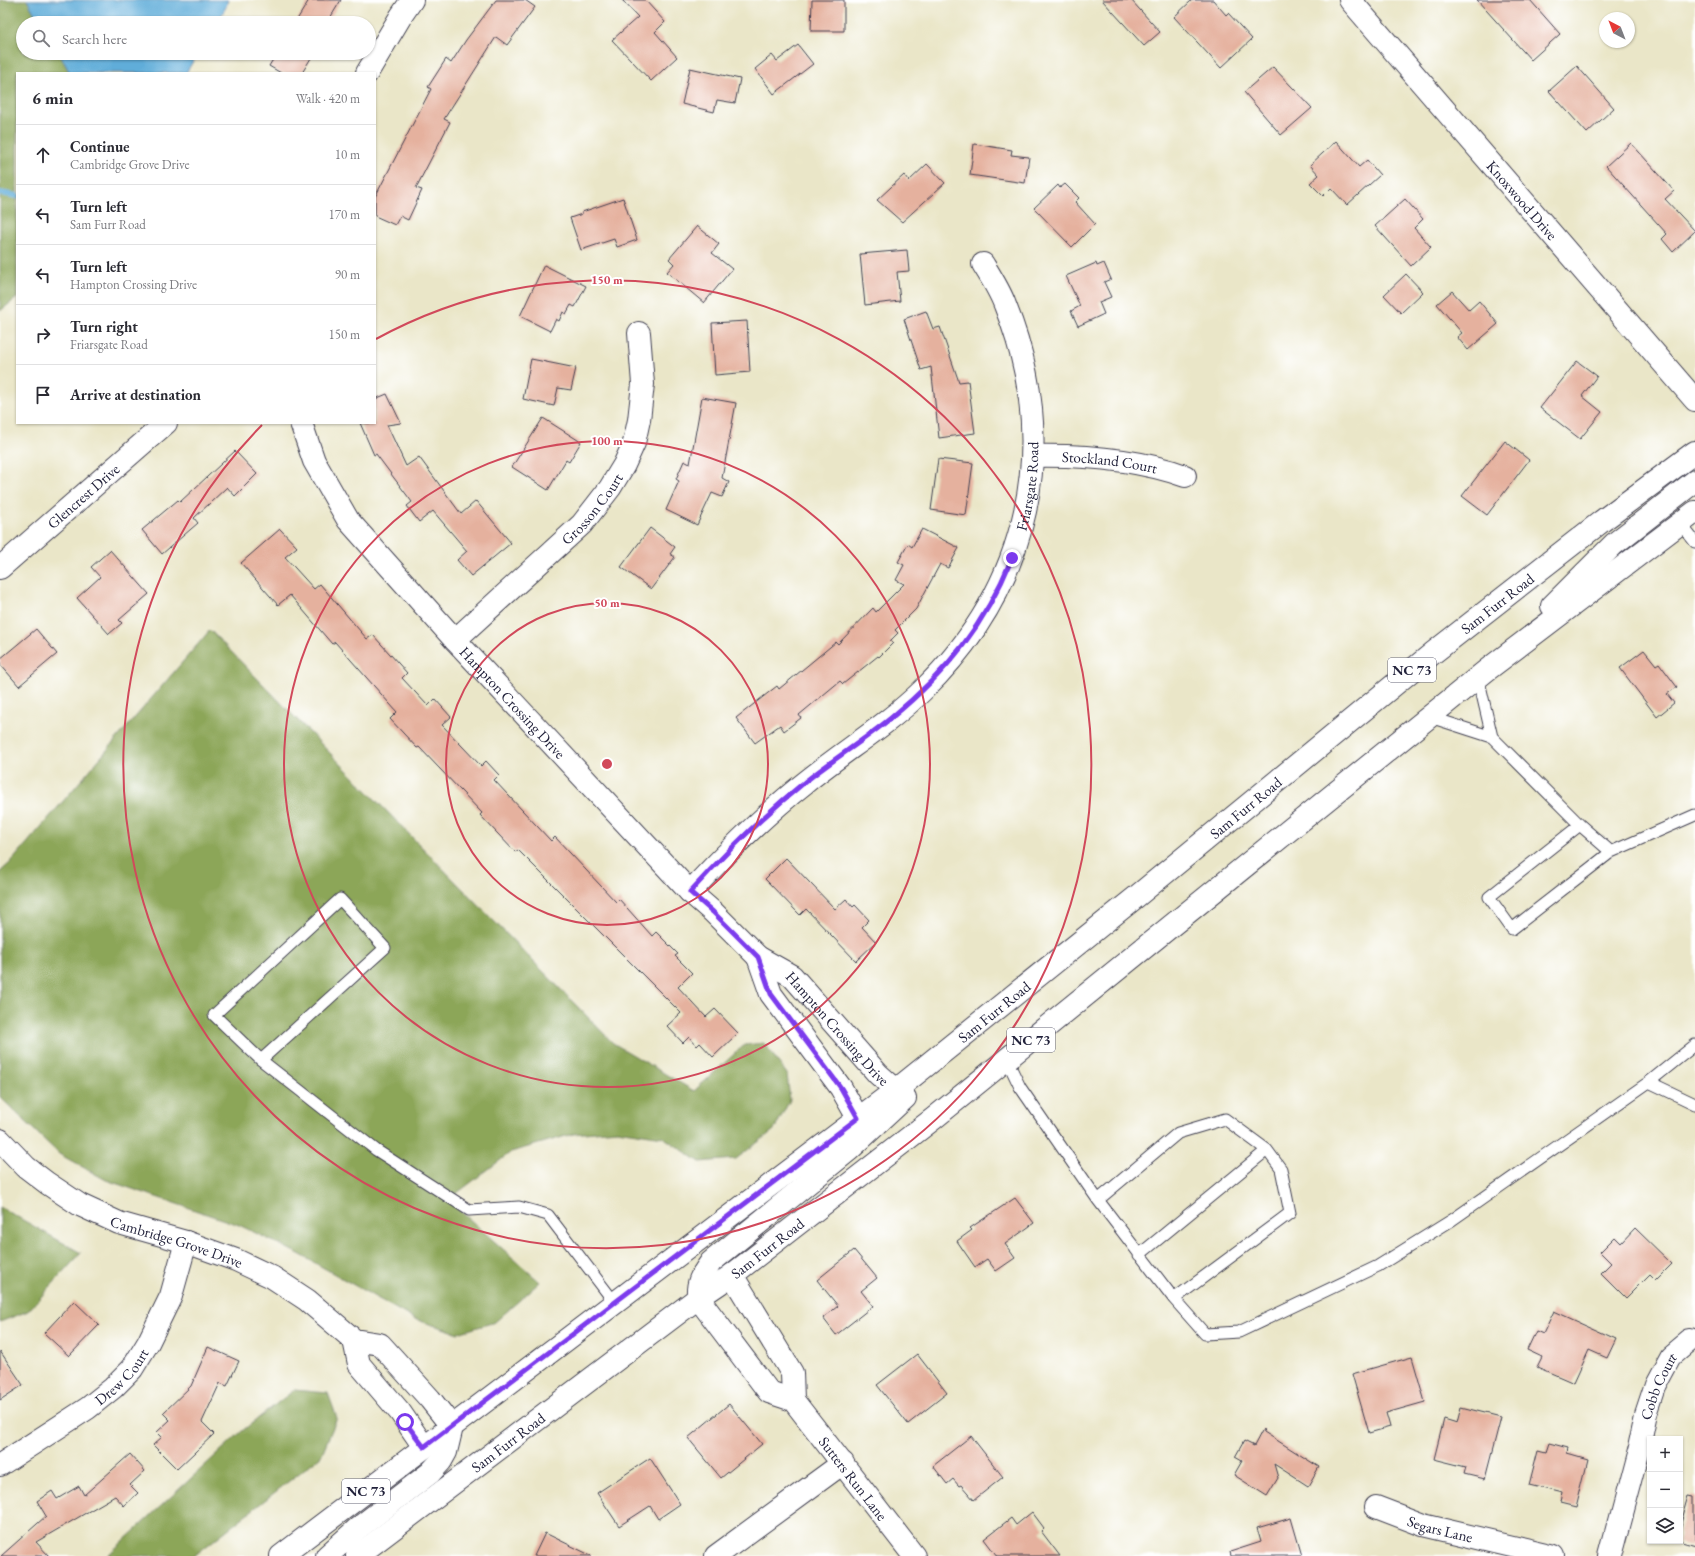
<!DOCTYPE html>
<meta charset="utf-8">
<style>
body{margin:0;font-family:"EB Garamond",serif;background:#f2f2f3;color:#2b2b33}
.controls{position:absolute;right:12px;bottom:12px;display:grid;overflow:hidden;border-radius:0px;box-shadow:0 1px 3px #0004}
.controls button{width:36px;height:36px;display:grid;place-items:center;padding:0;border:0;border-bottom:1px solid #e1e1e2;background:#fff;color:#2b2b33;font:20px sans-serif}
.compass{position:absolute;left:1599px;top:12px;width:36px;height:36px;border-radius:50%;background:#fff;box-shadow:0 1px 3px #0004;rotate:318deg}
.stop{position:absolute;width:12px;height:12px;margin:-9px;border:3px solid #7c3aed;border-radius:50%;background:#fff}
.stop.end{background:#7c3aed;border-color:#fff;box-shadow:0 1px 4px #0008}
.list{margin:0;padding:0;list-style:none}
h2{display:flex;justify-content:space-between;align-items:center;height:52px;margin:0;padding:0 16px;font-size:17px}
h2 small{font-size:13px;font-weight:400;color:#7c7c81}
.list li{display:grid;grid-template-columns:26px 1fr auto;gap:12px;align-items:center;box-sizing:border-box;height:60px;padding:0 16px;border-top:1px solid #e1e1e2}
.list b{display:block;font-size:15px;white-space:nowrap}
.list p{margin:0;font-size:13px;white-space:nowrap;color:#7c7c81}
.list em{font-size:13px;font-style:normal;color:#7c7c81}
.icon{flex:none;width:22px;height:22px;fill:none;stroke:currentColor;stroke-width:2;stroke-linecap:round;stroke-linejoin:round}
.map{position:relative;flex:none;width:1695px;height:1556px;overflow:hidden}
.search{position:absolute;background:#fff;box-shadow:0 1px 3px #0004;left:16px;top:16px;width:360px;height:44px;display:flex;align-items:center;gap:10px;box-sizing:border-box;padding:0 14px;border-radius:22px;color:#7c7c81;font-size:15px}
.panel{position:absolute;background:#fff;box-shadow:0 1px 3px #0004;left:16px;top:72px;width:360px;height:352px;border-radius:0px}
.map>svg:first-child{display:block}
.forest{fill:#8ca659;stroke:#57644a}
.water{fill:#61add9;stroke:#42688a}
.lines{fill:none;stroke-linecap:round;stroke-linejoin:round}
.stream{stroke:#61add9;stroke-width:6}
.building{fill:#e5b19e}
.lane-casing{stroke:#403f50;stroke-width:13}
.street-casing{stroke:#403f50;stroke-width:24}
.primary-casing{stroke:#403f50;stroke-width:24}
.lane{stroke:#fff;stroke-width:11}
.street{stroke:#fff;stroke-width:22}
.primary{stroke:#fff;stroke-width:22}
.route{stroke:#7c3aed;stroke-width:5}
.ring{fill:none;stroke:#d1495b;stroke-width:2}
.labels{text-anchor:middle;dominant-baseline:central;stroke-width:4;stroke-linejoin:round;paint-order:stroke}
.shield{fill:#fff;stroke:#646476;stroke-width:1}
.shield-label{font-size:14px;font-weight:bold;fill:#22223b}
.street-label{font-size:15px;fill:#22223b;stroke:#fff}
.centre{fill:#d1495b;stroke:#fff;stroke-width:2}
.ring-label{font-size:12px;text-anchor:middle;font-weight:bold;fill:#d1495b;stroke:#fff;stroke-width:4;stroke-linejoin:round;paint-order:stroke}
</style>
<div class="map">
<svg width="1695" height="1556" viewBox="0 0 1695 1556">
<rect width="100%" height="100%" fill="#fff"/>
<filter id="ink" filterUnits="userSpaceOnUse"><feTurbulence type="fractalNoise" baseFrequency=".025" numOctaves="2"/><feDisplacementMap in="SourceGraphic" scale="8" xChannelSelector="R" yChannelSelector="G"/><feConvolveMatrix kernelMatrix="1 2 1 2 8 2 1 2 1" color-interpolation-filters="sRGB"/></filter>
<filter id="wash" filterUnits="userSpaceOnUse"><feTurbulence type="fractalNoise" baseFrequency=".012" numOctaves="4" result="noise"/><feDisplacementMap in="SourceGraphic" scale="16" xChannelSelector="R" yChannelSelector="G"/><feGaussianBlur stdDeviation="0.9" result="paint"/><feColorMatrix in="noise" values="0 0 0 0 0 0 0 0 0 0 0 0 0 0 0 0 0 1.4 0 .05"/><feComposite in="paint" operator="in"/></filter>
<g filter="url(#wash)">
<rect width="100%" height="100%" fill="#eae6c8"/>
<path class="forest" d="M 0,0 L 27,0 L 40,23 L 23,23 L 23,53 L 59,53 L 70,73 L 17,73 L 17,298 L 0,311 Z
M 210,630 L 613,1043 L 694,1091 L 744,1045 L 764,1043 L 787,1074 L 790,1100 L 774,1130 L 736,1159 L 700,1162 L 663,1137 L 617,1130 L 573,1134 L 511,1152 L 448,1200 L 540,1282 L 495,1322 L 458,1333 L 414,1319 L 299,1254 L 239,1225 L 106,1180 L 59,1154 L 0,1097 L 0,872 L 10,863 Z
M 0,1207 L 81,1253 L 28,1311 L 0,1322 Z
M 294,1390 L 328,1393 L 337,1418 L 321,1456 L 194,1556 L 107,1556 L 242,1431 Z"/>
<path class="water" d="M 27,0 L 228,0 L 226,7 L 217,23 L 40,23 Z
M 59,53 L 198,53 L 186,73 L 70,73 Z"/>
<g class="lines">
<path class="stream" d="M 0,193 L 17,196"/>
</g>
<g id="blocks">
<path class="building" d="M 309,0 L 341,0 L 327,23 L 295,23 Z
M 496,0 L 525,0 L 535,7 L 507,45 L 496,37 L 444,119 L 450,122 L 416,188 L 422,190 L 408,220 L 400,216 L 395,225 L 375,216 L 375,197 L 431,89 L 428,87 L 446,59 L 451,63 L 466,40 Z
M 622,0 L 645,0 L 665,22 L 655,32 L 677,57 L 651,81 L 612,40 L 638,17 Z
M 812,0 L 844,0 L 844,31 L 811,31 Z
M 1102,0 L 1131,0 L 1160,32 L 1144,46 Z
M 1192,0 L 1213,0 L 1226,15 L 1228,13 L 1252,39 L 1221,68 L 1174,17 Z
M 1477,0 L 1530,0 L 1560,34 L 1531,60 Z
M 798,45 L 813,64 L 774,94 L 755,69 L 772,55 L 777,61 Z
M 277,53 L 314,53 L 302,73 L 281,73 L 269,66 Z
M 1577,66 L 1614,108 L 1587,133 L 1549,91 Z
M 1273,67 L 1312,108 L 1281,135 L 1244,92 Z
M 690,68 L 740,79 L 735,103 L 717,100 L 714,112 L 682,104 Z
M 1336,141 L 1359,167 L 1367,160 L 1380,175 L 1347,205 L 1331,188 L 1323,196 L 1310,183 L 1319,175 L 1310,165 Z
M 1631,143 L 1674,191 L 1665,199 L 1695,231 L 1673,252 L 1662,239 L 1667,234 L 1606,166 Z
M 974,144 L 1012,150 L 1011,155 L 1029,157 L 1025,183 L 970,175 Z
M 927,164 L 945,183 L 902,222 L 877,200 L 904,175 L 909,181 Z
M 1065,184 L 1079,198 L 1075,202 L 1095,224 L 1072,247 L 1034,208 L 1058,185 L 1060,188 Z
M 623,198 L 637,240 L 617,247 L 614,239 L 581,250 L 570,218 L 582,214 L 582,212 Z
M 1405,199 L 1423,219 L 1414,228 L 1431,247 L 1411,266 L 1375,226 Z
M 697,226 L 719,244 L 712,253 L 732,269 L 704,303 L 667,272 L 674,264 L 669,259 Z
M 907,250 L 909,271 L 897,272 L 900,301 L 865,305 L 860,254 Z
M 1096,263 L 1097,266 L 1104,263 L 1111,279 L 1104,282 L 1111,297 L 1099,302 L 1104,314 L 1078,326 L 1071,311 L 1080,306 L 1066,276 Z
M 544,265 L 586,286 L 575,307 L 571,305 L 566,314 L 563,312 L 559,321 L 556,319 L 550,331 L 520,316 Z
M 1406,274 L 1423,292 L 1401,313 L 1384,295 Z
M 1452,291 L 1469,310 L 1479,301 L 1498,324 L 1468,350 L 1457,337 L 1462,333 L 1437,304 Z
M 926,311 L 933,329 L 940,327 L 959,382 L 968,381 L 975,433 L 939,438 L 931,367 L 921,370 L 904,319 Z
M 747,321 L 750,372 L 715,375 L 712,323 Z
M 531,359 L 576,368 L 571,390 L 558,388 L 554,406 L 523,399 Z
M 1577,361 L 1597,376 L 1582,396 L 1602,412 L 1580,439 L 1540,408 Z
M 387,394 L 401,423 L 387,425 L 406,466 L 419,457 L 461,514 L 476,501 L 511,543 L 471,576 L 457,560 L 467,551 L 433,511 L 419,522 L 407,506 L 412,502 L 376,454 L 374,455 L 360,423 L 375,423 L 375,399 Z
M 702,397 L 736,403 L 722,478 L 729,482 L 722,497 L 712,493 L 697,525 L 666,510 L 679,481 L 676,479 L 684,461 L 690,464 Z
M 543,418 L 581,442 L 569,462 L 566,460 L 548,490 L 512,467 Z
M 1505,441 L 1529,460 L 1487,515 L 1462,496 Z
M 235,451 L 257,474 L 235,496 L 227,487 L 194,518 L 198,523 L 162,554 L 142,530 L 178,500 L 180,502 Z
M 938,459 L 973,463 L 966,515 L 931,510 Z
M 650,528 L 675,547 L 670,554 L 675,557 L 651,589 L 621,567 Z
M 280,529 L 297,547 L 285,557 L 314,589 L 320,584 L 367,639 L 373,635 L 407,673 L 402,678 L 428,706 L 435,699 L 451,717 L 442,725 L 481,766 L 486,761 L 499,775 L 494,780 L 551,841 L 555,837 L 616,902 L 619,899 L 652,936 L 656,932 L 678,954 L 675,956 L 692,973 L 678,987 L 706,1017 L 715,1009 L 738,1033 L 713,1057 L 700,1043 L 697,1046 L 689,1037 L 683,1043 L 667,1026 L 681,1013 L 518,850 L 515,852 L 480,815 L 482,813 L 419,747 L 417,748 L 390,719 L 397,712 L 335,642 L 332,644 L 290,595 L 278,605 L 241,563 Z
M 922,529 L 959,548 L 948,568 L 940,564 L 916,609 L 895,630 L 898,633 L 890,641 L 893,643 L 879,657 L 878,656 L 843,684 L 840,681 L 799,715 L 801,718 L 784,731 L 780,725 L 755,743 L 736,718 L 777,686 L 779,689 L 836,642 L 838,644 L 873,608 L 876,612 L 904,584 L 896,580 L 904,565 L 898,562 L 908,544 L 912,547 Z
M 110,550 L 149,594 L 119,620 L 122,623 L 109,634 L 77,598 L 100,577 L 91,567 Z
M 36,629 L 57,654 L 19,686 L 0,664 L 0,659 Z
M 1644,650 L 1656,665 L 1659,663 L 1677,687 L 1667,694 L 1674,703 L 1657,717 L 1620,668 Z
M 786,858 L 835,909 L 846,899 L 853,907 L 855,905 L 869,920 L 862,927 L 876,942 L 856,961 L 806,909 L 800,915 L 765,879 Z
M 1015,1198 L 1034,1223 L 1005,1244 L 1015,1258 L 996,1271 L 987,1259 L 975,1267 L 957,1241 L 972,1230 L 970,1228 Z
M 1635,1228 L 1672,1264 L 1655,1281 L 1649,1275 L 1626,1298 L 1601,1273 L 1611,1263 L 1600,1252 L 1615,1237 L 1621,1243 Z
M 854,1250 L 877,1278 L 861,1291 L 873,1306 L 836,1335 L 823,1318 L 838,1306 L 817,1280 Z
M 74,1301 L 99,1325 L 69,1356 L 44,1333 Z
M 1554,1311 L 1616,1339 L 1607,1358 L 1589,1350 L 1574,1383 L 1537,1367 L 1542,1357 L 1527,1350 L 1536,1331 L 1543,1334 Z
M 208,1347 L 239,1361 L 227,1386 L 220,1383 L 202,1422 L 214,1434 L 177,1469 L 153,1445 L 162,1437 L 157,1432 L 170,1420 L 163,1413 L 191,1386 Z
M 0,1351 L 23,1385 L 0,1400 Z
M 917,1354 L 947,1393 L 908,1424 L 877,1385 Z
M 1412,1357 L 1425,1402 L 1386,1413 L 1390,1427 L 1369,1433 L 1352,1374 Z
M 729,1404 L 762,1444 L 721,1478 L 688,1438 Z
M 1461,1407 L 1501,1417 L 1485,1479 L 1464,1474 L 1466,1467 L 1434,1459 L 1444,1419 L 1457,1423 Z
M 1263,1429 L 1264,1432 L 1319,1467 L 1308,1486 L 1274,1464 L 1278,1478 L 1267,1496 L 1234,1475 L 1242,1461 L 1235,1457 L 1244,1441 L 1254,1446 Z
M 971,1436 L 1003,1477 L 974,1500 L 961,1485 L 959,1486 L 953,1479 L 947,1484 L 933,1466 Z
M 1549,1443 L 1568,1448 L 1567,1453 L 1588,1459 L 1576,1507 L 1560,1503 L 1562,1493 L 1529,1485 L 1538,1450 L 1546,1452 Z
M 130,1454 L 145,1471 L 130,1485 L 138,1493 L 124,1506 L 115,1496 L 36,1542 L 49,1556 L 1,1556 L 46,1516 L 37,1501 L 52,1491 L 57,1499 L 79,1486 L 84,1495 Z
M 650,1458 L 680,1504 L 658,1519 L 650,1506 L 619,1526 L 597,1493 Z
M 1690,1495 L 1695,1496 L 1695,1547 L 1677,1542 L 1680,1541 L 1680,1530 Z
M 1032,1512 L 1044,1528 L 1041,1531 L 1060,1556 L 997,1556 L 984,1539 L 1011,1518 L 1016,1525 Z
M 1291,1518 L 1302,1556 L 1231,1556 L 1230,1552 L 1261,1542 L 1257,1528 Z
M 545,1533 L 592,1556 L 534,1556 Z"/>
</g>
</g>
<g filter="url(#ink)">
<use href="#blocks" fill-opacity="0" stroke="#403f50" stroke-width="1"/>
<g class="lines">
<defs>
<path id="lane" d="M 1680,523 L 1695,542
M 1478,677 L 1492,737
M 1430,717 L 1492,737 L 1580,825 L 1489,897 L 1512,929 L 1611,852 L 1695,815
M 1580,825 L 1611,852
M 261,1060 L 385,948 L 340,899 L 214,1015 L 261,1060 L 376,1150 L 469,1210 L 519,1207 L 548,1215 L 615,1303
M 1007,1060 L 1020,1087 L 1098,1200 L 1178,1133 L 1225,1119 L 1267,1150 L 1281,1169 L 1290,1213 L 1174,1299 L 1098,1200
M 1649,1082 L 1695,1104
M 1139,1255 L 1267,1150
M 1174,1299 L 1205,1334 L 1239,1332 L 1378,1266 L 1452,1220 L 1649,1082 L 1695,1045"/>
<g id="street">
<path id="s1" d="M 1350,0 L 1695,400"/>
<path d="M 367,73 L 401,16 L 412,0"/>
<path id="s2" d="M 301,423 L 314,461 L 348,520 L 455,640 L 690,892 L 713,912 L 758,957 L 792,976 L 878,1074 L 896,1090"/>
<path id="s3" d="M 1033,456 C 1084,455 1137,459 1185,476"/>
<path id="s4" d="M 0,568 L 166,423"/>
<path id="s5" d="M 455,640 L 582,524 L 610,488 L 624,465 L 634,443 L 639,420 L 643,384 L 639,333"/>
<path id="s6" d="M 690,892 C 726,853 764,815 806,782 C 844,751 887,725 922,691 C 1030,587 1061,444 1005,305 C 1000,291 991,277 983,264"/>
<path d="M 758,957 L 771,994 L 841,1088 L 858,1118"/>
<path id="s7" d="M 0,1140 L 26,1167 L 47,1183 L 80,1205 L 119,1223 L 186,1242 L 236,1260 L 272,1277 L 307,1300 L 354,1340 L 380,1344 L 430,1399 L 452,1427"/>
<path d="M 732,1275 L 792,1373 L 793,1400"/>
<path id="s8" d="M 698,1298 L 769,1392 L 793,1400 L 914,1556"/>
<path d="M 354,1340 L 359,1364 L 400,1412 L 424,1447"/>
<path id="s9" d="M 0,1465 L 88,1408 L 113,1388 L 132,1369 L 148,1343 L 171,1296 L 186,1242"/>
<path id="s10" d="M 1376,1507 L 1423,1525 L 1554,1556"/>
<path d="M 716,1556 L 843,1463"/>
<path id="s11" d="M 1610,1556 L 1639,1447 L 1646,1414 L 1656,1384 L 1671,1356 L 1690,1340"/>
</g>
<g id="primary">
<path d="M 1552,606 L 1614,544 L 1695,481"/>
<path d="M 698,1298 C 697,1281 701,1276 711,1262 L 849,1150 L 905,1098"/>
<path id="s12" d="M 281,1556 L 896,1090 L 1136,897 L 1433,653 L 1602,521 L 1695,452"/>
<path d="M 327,1556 L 357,1529 L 430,1473 L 441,1461 L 446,1452 L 452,1427"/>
<path id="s13" d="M 357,1556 L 698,1298 L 732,1275 L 933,1119 L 1487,670 L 1695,512"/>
</g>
</defs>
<use href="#lane" class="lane-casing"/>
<use href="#street" class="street-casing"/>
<use href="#primary" class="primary-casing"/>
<use href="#lane" class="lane"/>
<use href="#street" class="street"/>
<use href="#primary" class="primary"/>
</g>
</g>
<g class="lines" filter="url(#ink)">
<path class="route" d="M 405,1422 L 424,1447 L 858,1118 L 841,1088 L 771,994 L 758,957 L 713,912 L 690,892 C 726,852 765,814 806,781 C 834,759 864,740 891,718 C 947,672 985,625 1012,558"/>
</g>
<g class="ring">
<circle cx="607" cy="764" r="161"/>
<circle cx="607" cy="764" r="323"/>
<path d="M376 339A484 484 0 1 1 262 425"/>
</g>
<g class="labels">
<g class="shield">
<rect x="1388" y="658" width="48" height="24" rx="3"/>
<rect x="1007" y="1028" width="48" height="24" rx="3"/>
<rect x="342" y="1479" width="48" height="24" rx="3"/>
</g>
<g class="shield-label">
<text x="1412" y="670">NC 73</text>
<text x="1031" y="1040">NC 73</text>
<text x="366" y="1491">NC 73</text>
</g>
<g class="street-label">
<text stroke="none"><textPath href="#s1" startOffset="264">Knoxwood Drive</textPath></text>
<text stroke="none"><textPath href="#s3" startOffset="77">Stockland Court</textPath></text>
<text stroke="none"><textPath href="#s6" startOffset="543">Friarsgate Road</textPath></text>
<text stroke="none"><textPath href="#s4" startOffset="110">Glencrest Drive</textPath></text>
<text stroke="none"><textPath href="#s5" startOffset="190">Grosson Court</textPath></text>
<text stroke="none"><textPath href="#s12" startOffset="1545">Sam Furr Road</textPath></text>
<text stroke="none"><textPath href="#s2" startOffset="354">Hampton Crossing Drive</textPath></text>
<text stroke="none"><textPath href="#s12" startOffset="1221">Sam Furr Road</textPath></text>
<text stroke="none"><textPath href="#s12" startOffset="897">Sam Furr Road</textPath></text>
<text stroke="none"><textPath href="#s2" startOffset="816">Hampton Crossing Drive</textPath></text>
<text stroke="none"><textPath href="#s7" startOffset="207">Cambridge Grove Drive</textPath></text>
<text stroke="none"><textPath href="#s13" startOffset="513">Sam Furr Road</textPath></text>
<text stroke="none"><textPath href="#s9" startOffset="151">Drew Court</textPath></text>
<text stroke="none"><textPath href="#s11" startOffset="177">Cobb Court</textPath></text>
<text stroke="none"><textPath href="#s13" startOffset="189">Sam Furr Road</textPath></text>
<text stroke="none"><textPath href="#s8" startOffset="242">Sutters Run Lane</textPath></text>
<text stroke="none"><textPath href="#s10" startOffset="68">Segars Lane</textPath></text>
</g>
</g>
<circle cx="607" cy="764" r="6" class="centre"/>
<g class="ring-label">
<text x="607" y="284">150 m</text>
<text x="607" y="445">100 m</text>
<text x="607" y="607">50 m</text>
</g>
</svg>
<div class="controls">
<button>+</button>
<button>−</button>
<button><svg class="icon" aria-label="layers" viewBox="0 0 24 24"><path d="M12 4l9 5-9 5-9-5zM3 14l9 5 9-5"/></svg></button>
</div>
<svg class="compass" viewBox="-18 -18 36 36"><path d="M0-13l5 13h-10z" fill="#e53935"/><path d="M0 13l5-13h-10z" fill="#7c7c81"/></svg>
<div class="stop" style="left:405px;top:1422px"></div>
<div class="stop end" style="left:1012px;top:558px"></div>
<div class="search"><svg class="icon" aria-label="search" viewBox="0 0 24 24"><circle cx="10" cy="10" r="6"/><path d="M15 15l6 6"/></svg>Search here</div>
<section class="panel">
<h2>6 min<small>Walk · 420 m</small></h2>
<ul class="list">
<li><svg class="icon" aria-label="ahead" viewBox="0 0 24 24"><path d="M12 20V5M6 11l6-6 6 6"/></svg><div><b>Continue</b><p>Cambridge Grove Drive</p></div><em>10 m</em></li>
<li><svg class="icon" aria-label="left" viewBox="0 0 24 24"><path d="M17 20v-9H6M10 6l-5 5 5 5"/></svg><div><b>Turn left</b><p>Sam Furr Road</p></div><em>170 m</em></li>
<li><svg class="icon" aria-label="left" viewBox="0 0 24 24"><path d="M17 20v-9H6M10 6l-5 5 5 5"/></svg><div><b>Turn left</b><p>Hampton Crossing Drive</p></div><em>90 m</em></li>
<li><svg class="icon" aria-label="right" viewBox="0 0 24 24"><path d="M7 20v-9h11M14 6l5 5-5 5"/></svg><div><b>Turn right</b><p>Friarsgate Road</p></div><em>150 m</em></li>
<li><svg class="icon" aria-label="arrive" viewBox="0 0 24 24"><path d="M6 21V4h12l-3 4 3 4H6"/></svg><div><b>Arrive at destination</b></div></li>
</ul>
</section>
</div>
